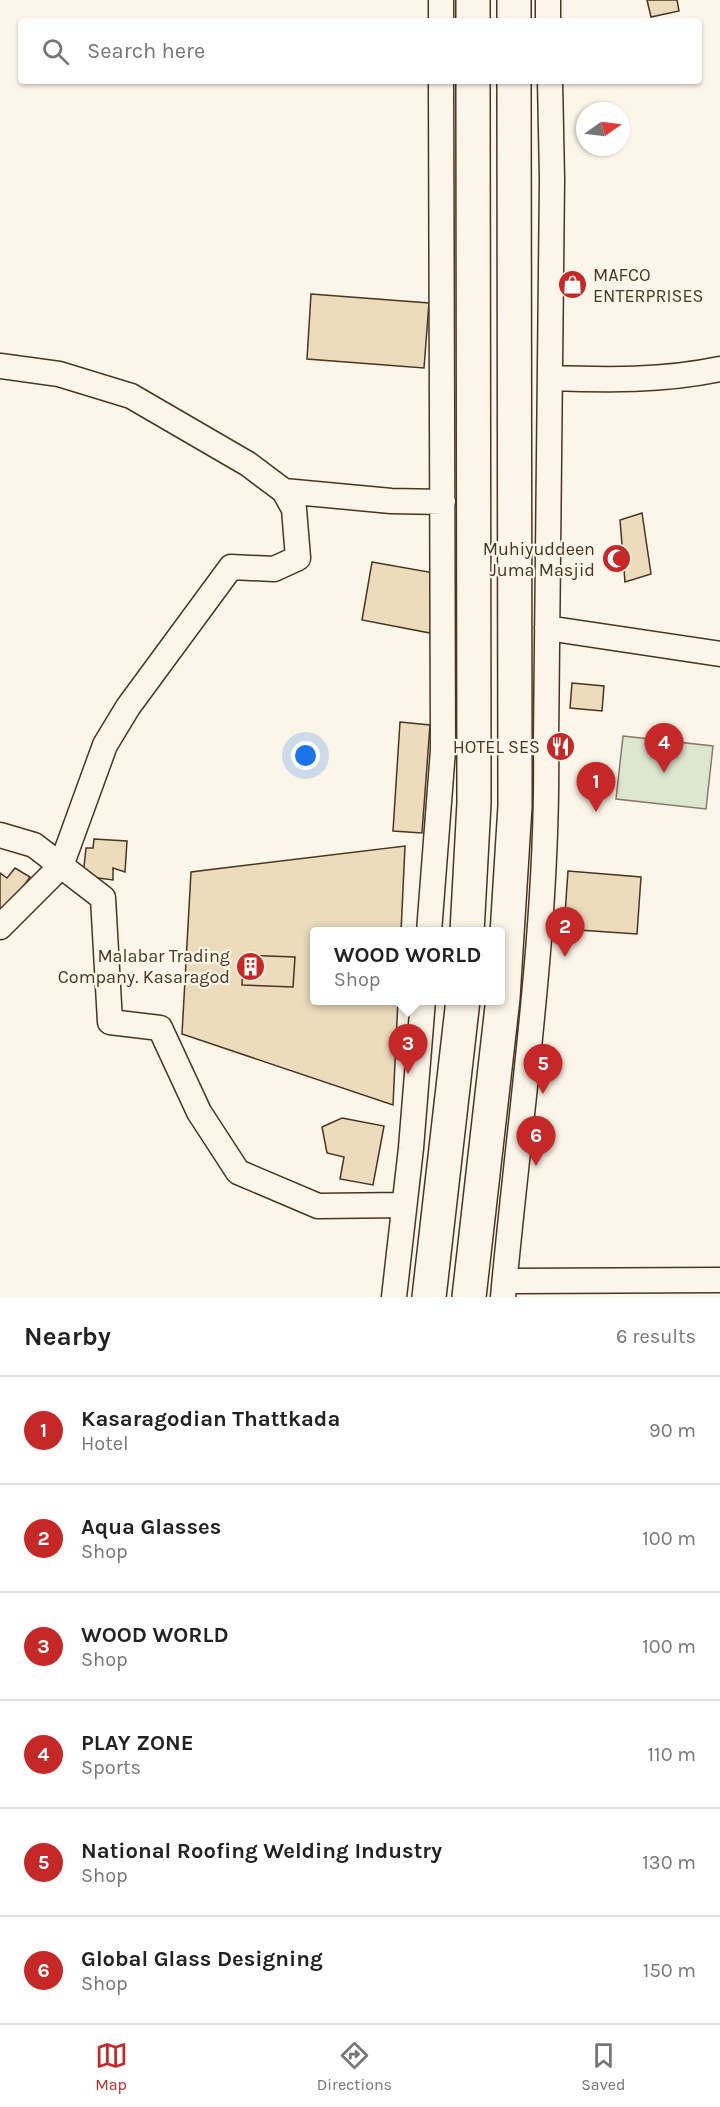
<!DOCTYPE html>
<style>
body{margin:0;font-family:Karla,sans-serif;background:#f6f6f6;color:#222}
.compass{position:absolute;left:576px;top:102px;width:54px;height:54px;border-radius:50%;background:#fff;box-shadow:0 2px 4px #0004;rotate:76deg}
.you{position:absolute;left:306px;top:756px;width:21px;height:21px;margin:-15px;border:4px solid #fff;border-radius:50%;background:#1a73e8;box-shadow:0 0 0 9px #1a73e833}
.badge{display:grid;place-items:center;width:39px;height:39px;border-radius:50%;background:#c62828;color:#fff;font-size:20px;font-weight:700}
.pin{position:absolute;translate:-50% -50px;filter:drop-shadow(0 2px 3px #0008)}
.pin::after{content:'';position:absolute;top:32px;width:21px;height:18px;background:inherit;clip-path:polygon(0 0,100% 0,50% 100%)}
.popup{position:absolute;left:310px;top:927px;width:195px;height:78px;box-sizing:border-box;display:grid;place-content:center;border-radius:6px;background:#fff;filter:drop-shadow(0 2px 4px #0005);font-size:20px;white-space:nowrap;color:#767676}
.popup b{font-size:22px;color:#222}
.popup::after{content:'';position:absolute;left:50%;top:100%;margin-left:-12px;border:12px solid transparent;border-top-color:#fff}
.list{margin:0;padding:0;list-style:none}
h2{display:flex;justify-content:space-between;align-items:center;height:78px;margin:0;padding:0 24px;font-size:26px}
h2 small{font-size:20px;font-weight:400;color:#767676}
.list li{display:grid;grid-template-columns:39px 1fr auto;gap:18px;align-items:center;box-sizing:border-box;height:108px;padding:0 24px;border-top:2px solid #e0e0e0}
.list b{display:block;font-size:22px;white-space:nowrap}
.list p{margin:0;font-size:20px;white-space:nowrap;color:#767676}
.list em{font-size:20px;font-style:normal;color:#767676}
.icon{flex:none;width:33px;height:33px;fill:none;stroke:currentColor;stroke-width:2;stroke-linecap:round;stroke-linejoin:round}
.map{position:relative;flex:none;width:720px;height:1297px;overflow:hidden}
.search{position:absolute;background:#fff;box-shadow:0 2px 4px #0004;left:18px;right:18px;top:18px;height:66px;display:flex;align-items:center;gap:15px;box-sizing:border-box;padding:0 21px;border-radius:6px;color:#767676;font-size:22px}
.sheet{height:726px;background:#fff}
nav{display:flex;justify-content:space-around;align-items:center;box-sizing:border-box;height:84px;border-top:2px solid #e0e0e0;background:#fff;font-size:16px;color:#767676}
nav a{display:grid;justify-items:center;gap:3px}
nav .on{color:#c62828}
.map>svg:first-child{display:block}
.green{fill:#dce7d0;stroke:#887966;stroke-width:1.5}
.building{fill:#ecdcbc;stroke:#4a3520;stroke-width:1.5}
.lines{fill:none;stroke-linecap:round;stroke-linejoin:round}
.minor-casing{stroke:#4a3520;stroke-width:27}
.highway-casing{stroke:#4a3520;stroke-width:36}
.minor{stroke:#fbf6e9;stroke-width:24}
.highway{stroke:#fbf6e9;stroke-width:33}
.labels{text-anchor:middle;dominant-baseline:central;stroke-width:4.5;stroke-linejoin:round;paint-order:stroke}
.poi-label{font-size:18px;fill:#4a3520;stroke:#fbf6e9;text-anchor:end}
</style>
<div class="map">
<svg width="720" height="1297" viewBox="0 0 720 1297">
<rect width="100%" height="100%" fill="#fbf6e9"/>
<path class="green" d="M 623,736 L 713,746 L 706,809 L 616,799 Z"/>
<path class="building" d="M 647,0 L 677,0 L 679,11 L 651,17 Z
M 311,294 L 429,303 L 424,368 L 307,359 Z
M 642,513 L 651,574 L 625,582 L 620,520 Z
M 372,562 L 440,574 L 430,633 L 362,620 Z
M 572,683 L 604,686 L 602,711 L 570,708 Z
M 400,722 L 430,725 L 422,833 L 393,831 Z
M 94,839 L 127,841 L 125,872 L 113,868 L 113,880 L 83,876 L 86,848 L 93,848 Z
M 405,846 L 401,932 L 315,932 L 315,1000 L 398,1000 L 393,1105 L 182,1034 L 191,872 Z
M 15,868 L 30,877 L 3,916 L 0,914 L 0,873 L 7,878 Z
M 568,871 L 641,877 L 637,934 L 564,929 Z
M 243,955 L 295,957 L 293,987 L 242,985 Z
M 342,1118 L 384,1126 L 373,1185 L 340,1179 L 344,1157 L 327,1153 L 322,1127 Z"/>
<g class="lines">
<defs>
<path id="minor" d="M 441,0 L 441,21
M 548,0 L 548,21
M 0,366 L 59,374 L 131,396 L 248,464 L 284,491 L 391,501 L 443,502
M 550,378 C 607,380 663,381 720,369
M 547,628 L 720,654
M 0,835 L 34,845 L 103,898 L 110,1022 L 160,1028 L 199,1112 L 238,1172 L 318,1206 L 404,1205
M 0,927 L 61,866 L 105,745 L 128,707 L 231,567 L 274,569 L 298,558 L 294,509 L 284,491
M 429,932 L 443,750 L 441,81
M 505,1279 L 515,1281 L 720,1280
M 394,1297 L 411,1148 L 423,1000
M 503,1297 C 520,1111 549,926 546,740 L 552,179 L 550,81"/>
<path id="highway" d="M 473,0 L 473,21
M 514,0 L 514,21
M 467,932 L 474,803 L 473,81
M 429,1297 L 463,1000
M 469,1297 L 503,998 L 515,806 L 514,81"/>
</defs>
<use href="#minor" class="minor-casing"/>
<use href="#highway" class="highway-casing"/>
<use href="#minor" class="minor"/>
<use href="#highway" class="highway"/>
</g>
<defs>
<symbol id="shop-disc" viewBox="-11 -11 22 22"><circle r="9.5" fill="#c62828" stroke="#fbf6e9"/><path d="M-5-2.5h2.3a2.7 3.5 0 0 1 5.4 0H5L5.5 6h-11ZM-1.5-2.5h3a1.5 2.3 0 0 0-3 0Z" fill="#fff"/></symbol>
<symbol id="mosque-disc" viewBox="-11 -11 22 22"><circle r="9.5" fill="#c62828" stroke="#fbf6e9"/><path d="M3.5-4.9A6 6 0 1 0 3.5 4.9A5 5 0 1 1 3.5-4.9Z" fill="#fff"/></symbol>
<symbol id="restaurant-disc" viewBox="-11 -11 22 22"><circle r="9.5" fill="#c62828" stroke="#fbf6e9"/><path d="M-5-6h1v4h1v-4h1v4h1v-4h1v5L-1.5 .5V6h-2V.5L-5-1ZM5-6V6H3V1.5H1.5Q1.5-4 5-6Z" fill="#fff"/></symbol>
<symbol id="building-disc" viewBox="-11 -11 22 22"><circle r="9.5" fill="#c62828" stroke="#fbf6e9"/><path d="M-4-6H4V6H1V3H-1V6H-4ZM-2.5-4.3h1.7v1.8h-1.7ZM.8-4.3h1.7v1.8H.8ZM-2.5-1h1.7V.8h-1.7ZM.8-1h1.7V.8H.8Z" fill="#fff"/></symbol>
</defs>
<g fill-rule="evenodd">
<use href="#shop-disc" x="556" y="268" width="33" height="33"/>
<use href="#mosque-disc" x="600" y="542" width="33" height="33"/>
<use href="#restaurant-disc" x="544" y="730" width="33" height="33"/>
<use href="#building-disc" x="234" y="950" width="33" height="33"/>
</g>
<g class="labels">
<g class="poi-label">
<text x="593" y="275" text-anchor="start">MAFCO<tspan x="593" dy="21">ENTERPRISES</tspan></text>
<text x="595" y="549">Muhiyuddeen<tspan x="595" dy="21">Juma Masjid</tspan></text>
<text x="540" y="747">HOTEL SES</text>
<text x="230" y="956">Malabar Trading<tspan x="230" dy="21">Company. Kasaragod</tspan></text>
</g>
</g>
</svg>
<svg class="compass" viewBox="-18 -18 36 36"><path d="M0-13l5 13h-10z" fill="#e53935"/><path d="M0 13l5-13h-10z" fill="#767676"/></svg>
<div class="you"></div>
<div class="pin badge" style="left:596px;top:812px">1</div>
<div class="pin badge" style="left:565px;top:957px">2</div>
<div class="pin badge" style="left:408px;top:1074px">3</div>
<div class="popup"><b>WOOD WORLD</b>Shop</div>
<div class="pin badge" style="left:664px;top:773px">4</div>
<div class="pin badge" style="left:543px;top:1094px">5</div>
<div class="pin badge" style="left:536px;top:1166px">6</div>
<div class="search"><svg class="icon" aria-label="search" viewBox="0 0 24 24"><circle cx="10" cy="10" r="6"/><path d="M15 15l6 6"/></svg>Search here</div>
</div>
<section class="sheet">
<h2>Nearby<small>6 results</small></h2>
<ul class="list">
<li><span class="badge">1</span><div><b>Kasaragodian Thattkada</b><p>Hotel</p></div><em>90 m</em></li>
<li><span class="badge">2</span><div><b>Aqua Glasses</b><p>Shop</p></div><em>100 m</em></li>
<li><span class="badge">3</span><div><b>WOOD WORLD</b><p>Shop</p></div><em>100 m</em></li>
<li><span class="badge">4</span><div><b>PLAY ZONE</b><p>Sports</p></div><em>110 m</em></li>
<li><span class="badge">5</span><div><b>National Roofing Welding Industry</b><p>Shop</p></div><em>130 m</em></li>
<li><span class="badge">6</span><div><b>Global Glass Designing</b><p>Shop</p></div><em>150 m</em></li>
</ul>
</section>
<nav>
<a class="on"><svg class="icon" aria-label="map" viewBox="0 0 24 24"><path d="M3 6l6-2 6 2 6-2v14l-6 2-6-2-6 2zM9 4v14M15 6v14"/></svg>Map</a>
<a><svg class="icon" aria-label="directions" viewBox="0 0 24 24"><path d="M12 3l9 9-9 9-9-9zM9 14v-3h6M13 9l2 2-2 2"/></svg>Directions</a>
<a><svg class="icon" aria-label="saved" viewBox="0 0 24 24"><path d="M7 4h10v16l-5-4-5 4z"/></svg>Saved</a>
</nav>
